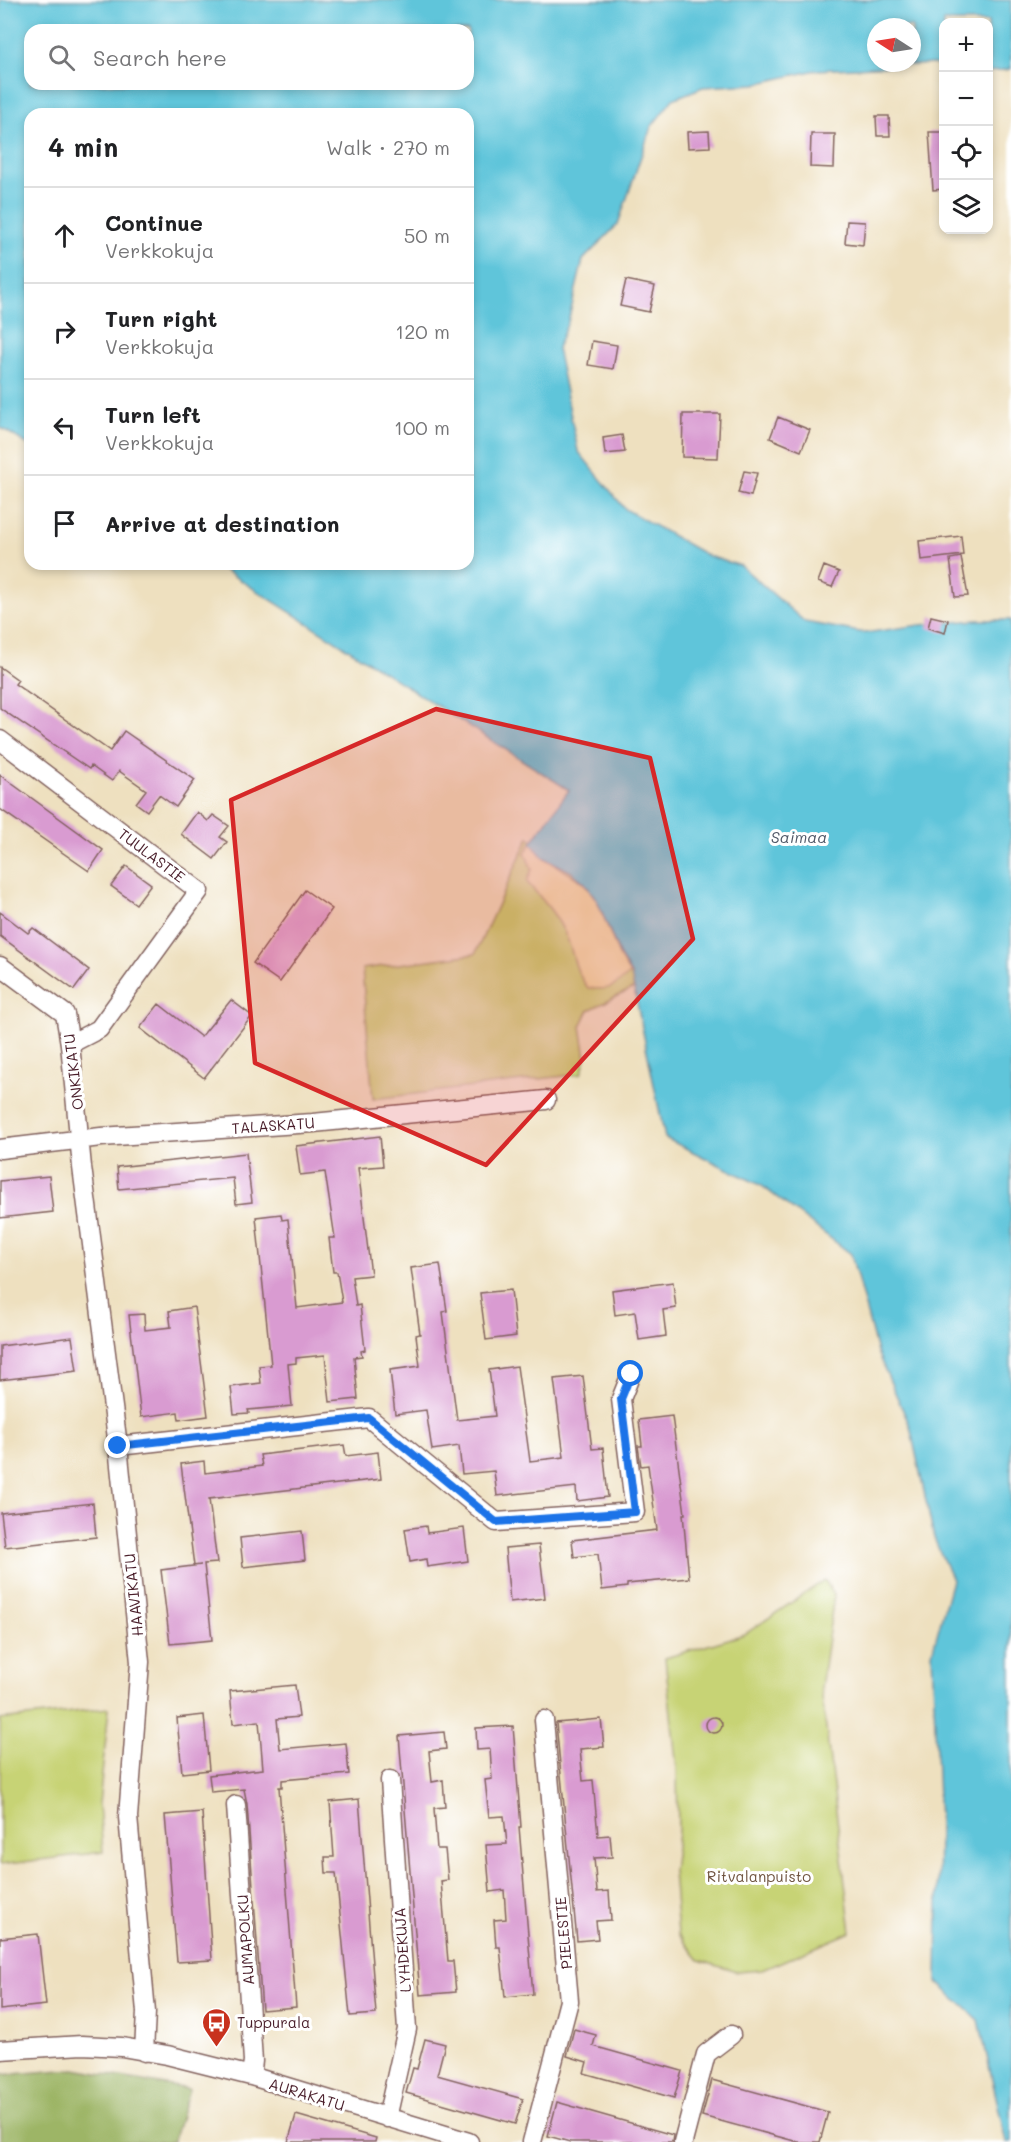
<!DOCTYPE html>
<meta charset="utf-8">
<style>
body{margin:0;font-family:Mali,sans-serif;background:#f6f6f6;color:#202124}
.controls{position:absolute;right:18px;top:18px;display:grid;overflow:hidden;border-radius:12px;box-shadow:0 3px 9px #0003}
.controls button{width:54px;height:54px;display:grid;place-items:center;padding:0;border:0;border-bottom:2px solid #e0e0e0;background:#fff;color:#202124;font:30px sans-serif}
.compass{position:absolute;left:867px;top:18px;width:54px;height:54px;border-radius:50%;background:#fff;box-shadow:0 3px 9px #0003;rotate:282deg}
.stop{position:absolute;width:18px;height:18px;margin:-14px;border:4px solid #1a73e8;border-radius:50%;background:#fff}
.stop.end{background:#1a73e8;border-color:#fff;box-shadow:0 2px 6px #0008}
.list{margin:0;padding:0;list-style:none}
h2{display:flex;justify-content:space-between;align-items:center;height:78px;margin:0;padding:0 24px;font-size:26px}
h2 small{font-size:20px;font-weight:400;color:#757577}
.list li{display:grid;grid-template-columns:39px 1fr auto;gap:18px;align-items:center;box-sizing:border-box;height:96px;padding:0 24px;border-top:2px solid #e0e0e0}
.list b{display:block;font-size:22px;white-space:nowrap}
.list p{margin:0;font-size:20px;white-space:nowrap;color:#757577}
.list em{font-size:20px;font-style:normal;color:#757577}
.icon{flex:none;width:33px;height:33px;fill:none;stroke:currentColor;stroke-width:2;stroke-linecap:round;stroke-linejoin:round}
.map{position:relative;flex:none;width:1011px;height:2142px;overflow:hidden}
.search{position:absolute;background:#fff;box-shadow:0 3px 9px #0003;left:24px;top:24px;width:450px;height:66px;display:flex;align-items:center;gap:15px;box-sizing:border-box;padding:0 21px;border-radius:18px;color:#757577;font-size:22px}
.panel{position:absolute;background:#fff;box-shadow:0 3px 9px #0003;left:24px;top:108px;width:450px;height:462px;border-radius:18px}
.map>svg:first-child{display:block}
.green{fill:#c7d375;stroke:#887950;stroke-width:1.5}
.forest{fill:#9db566;stroke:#746a48;stroke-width:1.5}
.sand{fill:#eeda9e;stroke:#9c7c64;stroke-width:1.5}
.water{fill:#5ec5da;stroke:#547282;stroke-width:1.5;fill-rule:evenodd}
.building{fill:#d99bd1}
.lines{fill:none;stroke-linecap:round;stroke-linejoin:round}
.minor-casing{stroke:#83635f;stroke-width:21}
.minor{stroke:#fff;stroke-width:18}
.route{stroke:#1a73e8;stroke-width:8}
.marked{fill:#d62828;fill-opacity:0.2;stroke:#d62828;stroke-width:4.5;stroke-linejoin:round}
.labels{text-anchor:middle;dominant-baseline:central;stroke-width:6;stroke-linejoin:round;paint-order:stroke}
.street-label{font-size:15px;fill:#4a1f2b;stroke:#fff}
.park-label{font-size:15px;fill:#705541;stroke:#fff}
.poi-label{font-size:15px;fill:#4a1f2b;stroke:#fff;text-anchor:start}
.water-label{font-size:16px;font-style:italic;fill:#515968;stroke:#fff}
</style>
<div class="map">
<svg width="1011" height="2142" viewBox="0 0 1011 2142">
<rect width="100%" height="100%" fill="#fff"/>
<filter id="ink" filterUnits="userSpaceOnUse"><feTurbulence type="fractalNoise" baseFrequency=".0167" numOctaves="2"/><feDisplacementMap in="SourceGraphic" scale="12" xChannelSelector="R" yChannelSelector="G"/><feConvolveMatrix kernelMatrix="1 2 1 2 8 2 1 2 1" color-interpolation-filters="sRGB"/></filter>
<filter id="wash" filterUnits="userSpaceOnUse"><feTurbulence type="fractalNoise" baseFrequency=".008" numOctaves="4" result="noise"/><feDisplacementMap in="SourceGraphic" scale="24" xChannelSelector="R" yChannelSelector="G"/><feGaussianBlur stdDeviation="1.35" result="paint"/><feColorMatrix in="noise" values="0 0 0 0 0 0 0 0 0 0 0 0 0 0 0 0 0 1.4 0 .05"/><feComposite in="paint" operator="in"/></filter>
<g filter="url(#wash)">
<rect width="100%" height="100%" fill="#eee0bf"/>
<path class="green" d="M 529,837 L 544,857 L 569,870 L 583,881 L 598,901 L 620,958 L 632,974 L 634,988 L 589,1010 L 581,1026 L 586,1058 L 581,1074 L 373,1099 L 362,969 L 475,954 Z
M 825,1580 L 834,1595 L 821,1688 L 851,1932 L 762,1970 L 737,1972 L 699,1960 L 678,1934 L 673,1871 L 678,1832 L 677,1770 L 665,1658 L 745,1634 Z
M 109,1708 L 99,1804 L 103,1852 L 0,1865 L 0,1720 Z"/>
<path class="forest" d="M 75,2069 L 189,2089 L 173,2142 L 0,2142 L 0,2075 Z"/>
<path class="sand" d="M 531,843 L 544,858 L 583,882 L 597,900 L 620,958 L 630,974 C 613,987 611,991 588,988 C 573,969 575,956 566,936 C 557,915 542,899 527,882 L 532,869 L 525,853 Z"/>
<path class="water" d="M 0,0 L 1011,0 L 1011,69 L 989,72 L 988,22 L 944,22 L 943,66 L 933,64 L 816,70 L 755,84 L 703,87 L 673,99 L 651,127 L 618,224 L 583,260 L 568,322 L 557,348 L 578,451 L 625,509 L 708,556 L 741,566 L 805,622 L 865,633 L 920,625 L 977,620 L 1011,620 L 1011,2142 L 1006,2142 L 979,2020 L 937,1982 L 939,1823 L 932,1653 L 952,1580 L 934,1538 L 910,1426 L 877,1352 L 851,1254 L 762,1186 L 665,1138 L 631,974 L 621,958 L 597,900 L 584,882 L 570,871 L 543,857 L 531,843 L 569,790 L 215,564 L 468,564 L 468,114 L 30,114 L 30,446 L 0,427 ZM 876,27 L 912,27 L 912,63 L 876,63 ZM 30,30 L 468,30 L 468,84 L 30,84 Z"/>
<g id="blocks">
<path class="building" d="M 876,116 L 889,116 L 890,136 L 877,136 Z
M 709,131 L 710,147 L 688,148 L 687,132 Z
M 929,132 L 944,132 L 944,189 L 933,190 Z
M 811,134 L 835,134 L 834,168 L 810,167 Z
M 847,221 L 865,222 L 863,245 L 845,243 Z
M 626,280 L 655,286 L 649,312 L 620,306 Z
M 592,341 L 617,345 L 613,369 L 588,365 Z
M 683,414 L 720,414 L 718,458 L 682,457 Z
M 778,417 L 810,430 L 801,451 L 770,438 Z
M 622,435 L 625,452 L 605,454 L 603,438 Z
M 744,471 L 757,473 L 751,496 L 738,493 Z
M 961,536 L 963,555 L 921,560 L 919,541 Z
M 961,557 L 968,596 L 955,597 L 950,559 Z
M 824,566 L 839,572 L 832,587 L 818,582 Z
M 931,616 L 948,620 L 945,633 L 928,628 Z
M 0,667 L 18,680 L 15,684 L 110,751 L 124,731 L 195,780 L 176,807 L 159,795 L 147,811 L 136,803 L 146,790 L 119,771 L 112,781 L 91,766 L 89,769 L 0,708 Z
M 0,775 L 103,850 L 89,871 L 0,809 Z
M 197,812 L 208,821 L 213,815 L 229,826 L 220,837 L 227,842 L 214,859 L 181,834 Z
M 126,866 L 151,884 L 136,904 L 111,886 Z
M 305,890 L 332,909 L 280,982 L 253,963 Z
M 0,912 L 28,933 L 33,928 L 89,970 L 74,990 L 0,936 Z
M 231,1000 L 252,1016 L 204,1078 L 140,1028 L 159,1004 L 201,1037 Z
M 380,1136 L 383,1166 L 358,1168 L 371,1275 L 352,1277 L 356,1306 L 360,1305 L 365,1350 L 361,1351 L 362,1356 L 354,1357 L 358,1399 L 330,1402 L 325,1355 L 296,1358 L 296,1363 L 288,1364 L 292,1406 L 248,1410 L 249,1413 L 234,1414 L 231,1387 L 261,1383 L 259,1366 L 271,1365 L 256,1217 L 281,1214 L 282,1220 L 288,1219 L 297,1308 L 342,1302 L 337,1272 L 333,1272 L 329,1238 L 335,1238 L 325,1172 L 300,1175 L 296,1146 Z
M 246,1153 L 252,1202 L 236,1204 L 233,1178 L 119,1189 L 117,1167 Z
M 49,1176 L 53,1212 L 0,1218 L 0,1181 Z
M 440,1264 L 447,1311 L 443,1312 L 457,1420 L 495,1416 L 489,1370 L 517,1366 L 530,1461 L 564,1457 L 554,1379 L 583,1376 L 592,1449 L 603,1448 L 608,1497 L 577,1501 L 576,1487 L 497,1496 L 494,1471 L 462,1474 L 459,1446 L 432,1450 L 426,1410 L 395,1414 L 390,1370 L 420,1366 L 416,1335 L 420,1334 L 411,1268 Z
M 673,1282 L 676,1308 L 663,1310 L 666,1336 L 639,1340 L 635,1312 L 615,1315 L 612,1290 Z
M 511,1290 L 516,1336 L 486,1340 L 480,1293 Z
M 194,1307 L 208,1416 L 179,1420 L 178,1412 L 141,1417 L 129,1315 L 144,1314 L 145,1330 L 171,1327 L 169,1311 Z
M 72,1337 L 77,1371 L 0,1380 L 0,1346 Z
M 672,1416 L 685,1514 L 683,1514 L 689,1578 L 627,1584 L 627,1587 L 602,1590 L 598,1554 L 574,1557 L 572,1540 L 657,1530 L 648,1465 L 641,1466 L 638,1446 L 642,1446 L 639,1420 Z
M 344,1445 L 346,1456 L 378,1452 L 381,1479 L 209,1499 L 217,1563 L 204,1564 L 212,1640 L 170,1644 L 161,1570 L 201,1565 L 194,1566 L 181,1464 L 204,1461 L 205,1473 L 262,1466 L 260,1455 Z
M 93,1503 L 96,1537 L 5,1547 L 1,1513 Z
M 426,1526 L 427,1533 L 464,1528 L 468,1561 L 427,1567 L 426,1559 L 410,1562 L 405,1529 Z
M 302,1531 L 305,1560 L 243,1567 L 240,1538 Z
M 539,1545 L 545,1598 L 510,1602 L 505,1548 Z
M 295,1685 L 299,1717 L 277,1719 L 280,1749 L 346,1743 L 349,1774 L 282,1780 L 282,1787 L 279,1787 L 296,2007 L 262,2010 L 247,1804 L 244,1789 L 211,1792 L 209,1775 L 263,1769 L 259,1721 L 233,1724 L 230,1691 Z
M 204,1715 L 209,1770 L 182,1773 L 177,1718 Z
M706 1725a8 8 0 1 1 16 0a8 8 0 1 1-16 0Z
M 601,1719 L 604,1747 L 580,1749 L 583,1781 L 593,1780 L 598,1836 L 610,1835 L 612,1857 L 594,1858 L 597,1892 L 609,1891 L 611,1920 L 596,1921 L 598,1939 L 577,1941 L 556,1723 Z
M 513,1726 L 521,1827 L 519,1827 L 533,1994 L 505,1997 L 500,1947 L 496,1947 L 494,1920 L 506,1919 L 504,1890 L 490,1892 L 486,1845 L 507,1844 L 504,1816 L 489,1817 L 485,1780 L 492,1779 L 490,1749 L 477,1750 L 476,1728 Z
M 444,1732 L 446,1749 L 429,1751 L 432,1782 L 443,1780 L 445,1807 L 434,1808 L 437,1849 L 445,1849 L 448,1880 L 441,1881 L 448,1961 L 453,1961 L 456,1992 L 420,1995 L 399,1736 Z
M 359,1799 L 376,2014 L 350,2016 L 336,1873 L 326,1873 L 325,1857 L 334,1857 L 330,1802 Z
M 202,1812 L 212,1960 L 177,1962 L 165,1815 Z
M 38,1934 L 46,2005 L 0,2010 L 0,1938 Z
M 574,2029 L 596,2035 L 593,2046 L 682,2071 L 674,2098 L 584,2073 L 587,2062 L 567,2056 Z
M 425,2039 L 445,2044 L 437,2075 L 523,2099 L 515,2124 L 406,2093 L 413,2068 L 417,2069 Z
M 712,2080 L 828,2112 L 820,2142 L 798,2142 L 702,2116 Z
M 557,2102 L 673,2135 L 672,2142 L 570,2142 L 548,2136 Z
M 296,2115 L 376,2138 L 375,2142 L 288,2142 Z"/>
</g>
</g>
<g filter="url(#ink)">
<use href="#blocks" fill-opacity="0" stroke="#83635f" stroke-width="1.5"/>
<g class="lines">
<defs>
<path id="minor" d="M 0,740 L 199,891 L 99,1029 L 70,1044
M 0,966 L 65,1014 L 70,1044 L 82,1167 L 118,1446 L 140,1662 L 128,1817 L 146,2012 L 144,2052
M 0,1149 L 101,1137 L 313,1123 L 546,1100
M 118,1446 L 369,1418 L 496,1522 L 635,1512 L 621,1399 L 631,1374
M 236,1805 L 253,2061 L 251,2076
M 0,2050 L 82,2045 L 122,2047 L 167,2055 L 251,2076 L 469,2142
M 387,2118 L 407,2029 L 390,1780
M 532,2142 L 569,2001 L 544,1720
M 683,2142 L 706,2054 L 731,2035"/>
</defs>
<use href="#minor" class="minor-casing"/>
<use href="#minor" class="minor"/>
</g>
</g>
<g class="lines" filter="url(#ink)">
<path class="route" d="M 118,1446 L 369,1418 L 496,1522 L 635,1512 L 621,1399 L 631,1374"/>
</g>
<path class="marked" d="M 436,709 L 650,758 L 693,939 L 486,1165 L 255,1063 L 231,800 Z"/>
<defs>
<symbol id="bus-pin" viewBox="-11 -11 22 30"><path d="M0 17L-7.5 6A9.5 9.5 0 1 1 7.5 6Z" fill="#c8321e" stroke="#fff"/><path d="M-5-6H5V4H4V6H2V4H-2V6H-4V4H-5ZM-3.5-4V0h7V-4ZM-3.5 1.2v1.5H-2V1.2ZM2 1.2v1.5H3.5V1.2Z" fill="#fff"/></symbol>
</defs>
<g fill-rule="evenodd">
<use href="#bus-pin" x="200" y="2006" width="33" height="45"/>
</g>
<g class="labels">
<g class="street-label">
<text transform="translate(152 855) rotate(37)">TUULASTIE</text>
<text transform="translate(73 1072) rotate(-97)">ONKIKATU</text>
<text transform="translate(273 1125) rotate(-4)">TALASKATU</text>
<text transform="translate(133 1595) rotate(-96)">HAAVIKATU</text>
<text transform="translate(563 1933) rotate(-95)">PIELESTIE</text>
<text transform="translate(245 1940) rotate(-94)">AUMAPOLKU</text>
<text transform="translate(402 1950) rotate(-94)">LYHDEKUJA</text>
<text transform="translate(307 2094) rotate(17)">AURAKATU</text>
</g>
<g class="park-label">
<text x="759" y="1876">Ritvalanpuisto</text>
</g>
<g class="poi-label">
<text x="237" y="2022">Tuppurala</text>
</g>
<g class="water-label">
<text x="799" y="836">Saimaa</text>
</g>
</g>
</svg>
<div class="controls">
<button>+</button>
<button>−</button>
<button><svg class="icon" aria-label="locate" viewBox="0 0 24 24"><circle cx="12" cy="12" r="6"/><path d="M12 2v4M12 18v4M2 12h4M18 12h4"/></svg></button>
<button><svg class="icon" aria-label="layers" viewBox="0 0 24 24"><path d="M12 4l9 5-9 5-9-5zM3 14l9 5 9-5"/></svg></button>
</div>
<svg class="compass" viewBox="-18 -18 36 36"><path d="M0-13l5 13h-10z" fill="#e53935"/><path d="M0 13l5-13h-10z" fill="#757577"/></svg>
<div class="stop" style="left:631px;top:1374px"></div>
<div class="stop end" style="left:118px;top:1446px"></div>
<div class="search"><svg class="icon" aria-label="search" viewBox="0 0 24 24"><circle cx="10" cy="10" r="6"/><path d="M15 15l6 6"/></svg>Search here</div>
<section class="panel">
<h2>4 min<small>Walk · 270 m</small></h2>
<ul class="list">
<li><svg class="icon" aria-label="ahead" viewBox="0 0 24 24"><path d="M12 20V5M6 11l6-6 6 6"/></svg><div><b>Continue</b><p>Verkkokuja</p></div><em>50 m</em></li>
<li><svg class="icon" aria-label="right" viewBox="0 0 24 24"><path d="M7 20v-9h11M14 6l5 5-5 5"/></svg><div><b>Turn right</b><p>Verkkokuja</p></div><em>120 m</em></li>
<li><svg class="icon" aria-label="left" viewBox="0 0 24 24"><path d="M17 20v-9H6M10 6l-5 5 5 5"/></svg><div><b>Turn left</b><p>Verkkokuja</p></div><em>100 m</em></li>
<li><svg class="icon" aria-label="arrive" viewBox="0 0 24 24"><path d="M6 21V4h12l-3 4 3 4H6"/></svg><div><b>Arrive at destination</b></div></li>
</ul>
</section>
</div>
